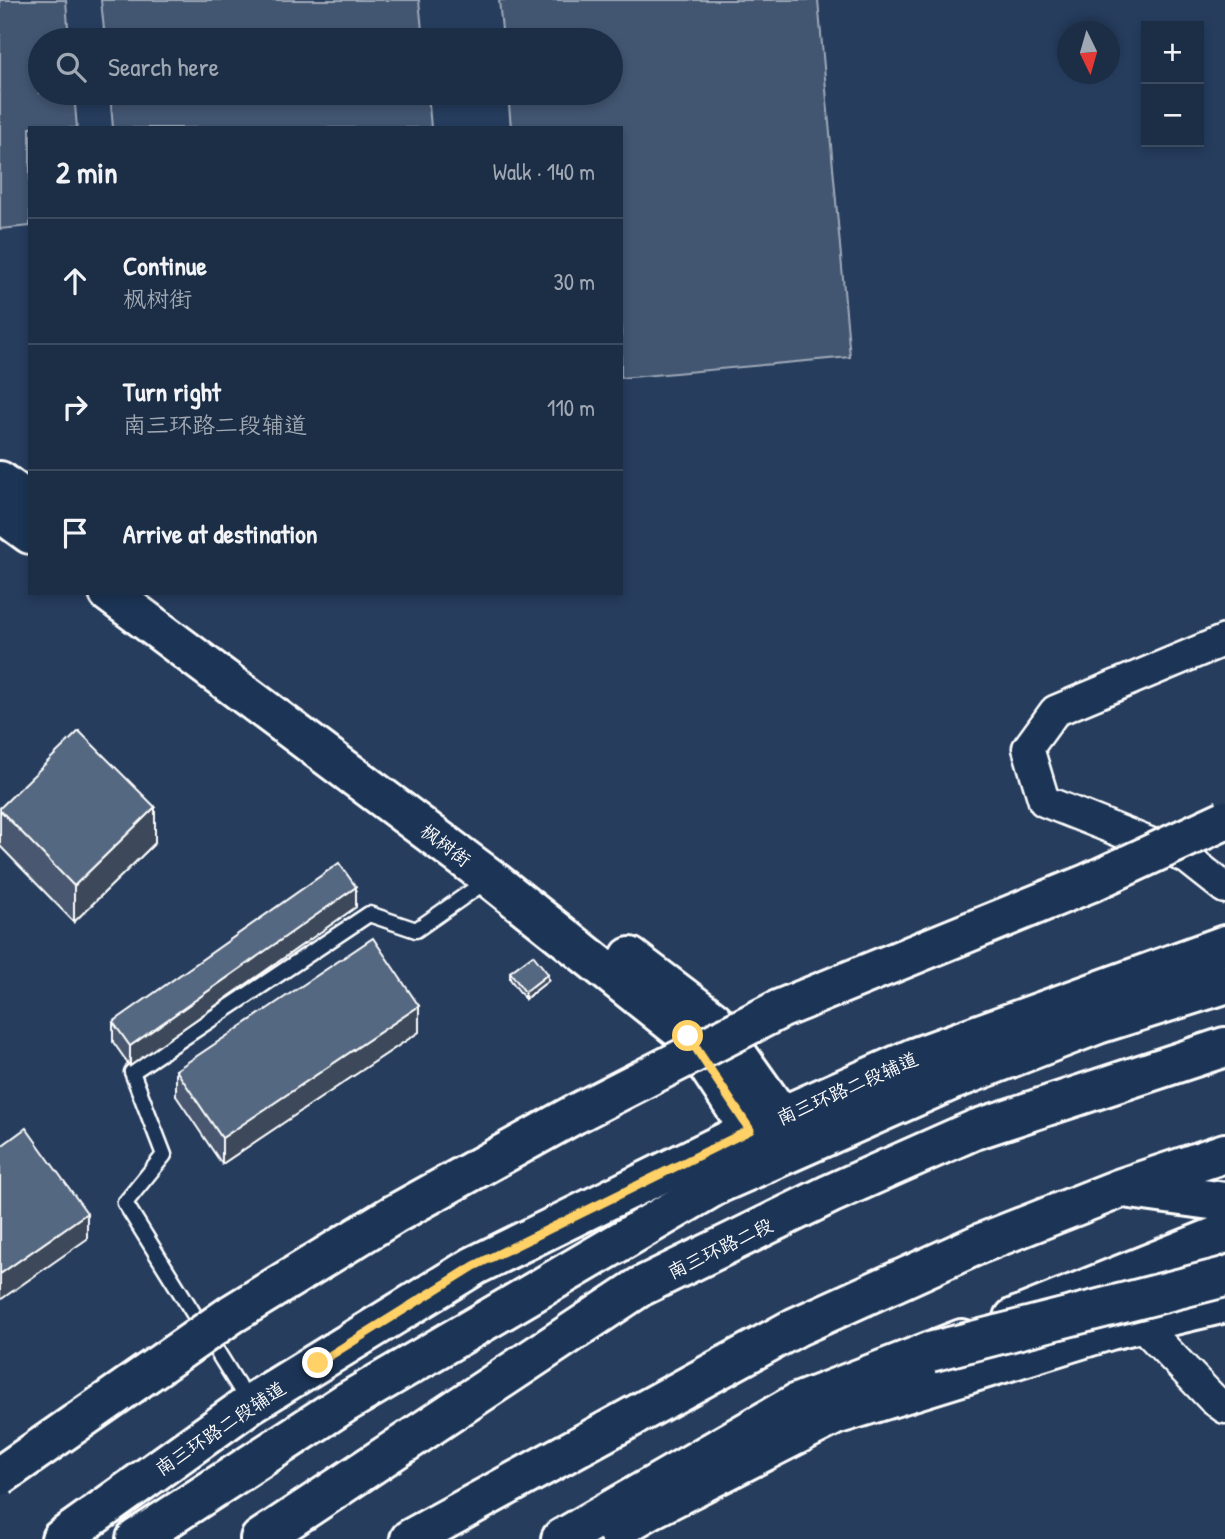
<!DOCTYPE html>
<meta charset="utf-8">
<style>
body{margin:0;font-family:"Patrick Hand","LXGW WenKai TC",sans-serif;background:#293a51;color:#f1f3f6}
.controls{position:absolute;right:21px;top:21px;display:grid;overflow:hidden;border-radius:0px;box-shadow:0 4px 10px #0003}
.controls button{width:63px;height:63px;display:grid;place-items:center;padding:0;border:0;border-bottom:2px solid #3a4a5f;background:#1c2e46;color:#f1f3f6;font:35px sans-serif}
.compass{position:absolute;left:1057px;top:21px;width:63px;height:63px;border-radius:50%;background:#1c2e46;box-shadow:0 4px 10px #0003;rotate:175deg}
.stop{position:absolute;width:21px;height:21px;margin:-16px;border:5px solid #ffd166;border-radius:50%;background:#fff}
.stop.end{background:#ffd166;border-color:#fff;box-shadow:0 2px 7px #0008}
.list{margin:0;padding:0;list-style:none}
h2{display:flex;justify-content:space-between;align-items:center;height:91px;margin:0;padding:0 28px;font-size:30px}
h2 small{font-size:23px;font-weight:400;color:#a0a8b3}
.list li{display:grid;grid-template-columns:46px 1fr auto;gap:21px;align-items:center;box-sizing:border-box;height:126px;padding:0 28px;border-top:2px solid #3a4a5f}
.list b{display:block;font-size:26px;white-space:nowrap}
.list p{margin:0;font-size:23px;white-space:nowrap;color:#a0a8b3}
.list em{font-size:23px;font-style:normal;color:#a0a8b3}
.icon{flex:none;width:38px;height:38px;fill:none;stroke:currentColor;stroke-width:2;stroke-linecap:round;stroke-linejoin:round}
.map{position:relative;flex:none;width:1225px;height:1539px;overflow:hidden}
.search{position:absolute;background:#1c2e46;box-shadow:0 4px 10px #0003;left:28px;top:28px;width:595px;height:77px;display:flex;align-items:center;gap:18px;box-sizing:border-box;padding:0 24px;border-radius:38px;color:#a0a8b3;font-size:26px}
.panel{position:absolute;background:#1c2e46;box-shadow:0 4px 10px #0003;left:28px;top:126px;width:595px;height:469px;border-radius:0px}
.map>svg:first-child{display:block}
.green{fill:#425672;stroke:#a0aab8;stroke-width:2}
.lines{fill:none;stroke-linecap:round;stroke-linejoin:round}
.lane-casing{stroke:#fff;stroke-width:19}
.street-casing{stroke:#fff;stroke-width:35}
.secondary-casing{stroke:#fff;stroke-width:44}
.highway-casing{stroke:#fff;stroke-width:44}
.lane{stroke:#1d3557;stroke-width:14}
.street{stroke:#1d3557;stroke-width:30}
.secondary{stroke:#1d3557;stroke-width:38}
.highway{stroke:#1d3557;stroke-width:38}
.highway-bridge-casing{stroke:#fff;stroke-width:44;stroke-linecap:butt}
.highway-bridge{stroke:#1d3557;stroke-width:38}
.wall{fill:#49596f;stroke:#fff;stroke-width:2}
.shaded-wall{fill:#3c485a;stroke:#fff;stroke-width:2}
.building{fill:#556781;stroke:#fff;stroke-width:2}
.route{stroke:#ffd166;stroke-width:9}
.labels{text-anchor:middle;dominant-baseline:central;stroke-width:6;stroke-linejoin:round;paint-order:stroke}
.street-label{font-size:19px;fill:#fff;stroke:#1d3557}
</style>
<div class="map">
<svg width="1225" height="1539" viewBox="0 0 1225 1539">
<rect width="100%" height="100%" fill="#263d5e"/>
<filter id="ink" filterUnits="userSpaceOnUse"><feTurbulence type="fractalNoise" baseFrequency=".0143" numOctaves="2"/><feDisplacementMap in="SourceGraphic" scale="14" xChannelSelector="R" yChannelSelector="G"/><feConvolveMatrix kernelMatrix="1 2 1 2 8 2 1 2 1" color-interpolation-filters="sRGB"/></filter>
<g filter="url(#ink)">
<path class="green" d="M 0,0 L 66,0 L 69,40 L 40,40 L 40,93 L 74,93 L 77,128 L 30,128 L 30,226 L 0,229 Z
M 101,0 L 419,0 L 423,40 L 105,40 Z
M 499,0 L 818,0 L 850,357 L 621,378 L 621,128 L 511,128 L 508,93 L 611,93 L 611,40 L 503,40 Z
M 110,93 L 428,93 L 431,128 L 113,128 Z"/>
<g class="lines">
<defs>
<path id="lane" d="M 249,1403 L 125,1203 L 164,1155 L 132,1072 L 369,914 L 416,930 L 489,879"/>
<path id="street" d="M 1225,640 L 1055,711 L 1028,748 L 1044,801 L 1187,858 L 1225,888
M 1140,1323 L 1213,1399 L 1225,1408"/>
<path id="secondary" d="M 0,481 L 30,503
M 0,512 L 30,534
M 109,593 L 490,878 L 688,1036 L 750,1130
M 630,957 L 713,1020 L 781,1116
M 616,1529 L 651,1509 L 835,1415 L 1110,1330 L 1225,1303
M 61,1539 L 250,1404 L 474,1266 L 750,1130 L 916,1057 L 1225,945"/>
<path id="highway" d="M 1130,1189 L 1225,1202
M 1014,1318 L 1225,1233
M 136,1539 L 345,1403 L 718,1184 L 953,1080 L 1098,1024 L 1225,984
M 260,1539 L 640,1287 L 830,1194 L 974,1130 L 1225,1047
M 410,1539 L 796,1327 L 979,1244 L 1121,1188 L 1225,1153
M 561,1539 L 797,1403 L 962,1339"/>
</defs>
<use href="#lane" class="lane-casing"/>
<use href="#street" class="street-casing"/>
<use href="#secondary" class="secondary-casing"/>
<use href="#highway" class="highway-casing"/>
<use href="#lane" class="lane"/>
<use href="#street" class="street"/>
<use href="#secondary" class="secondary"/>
<use href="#highway" class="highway"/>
<defs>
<path id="highway-bridge" d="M 930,1352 L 1225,1277
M 0,1476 L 232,1314 L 393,1215 L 575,1114 L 780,1009 L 1089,883 L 1225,820"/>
</defs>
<use href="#highway-bridge" class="highway-bridge-casing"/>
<use href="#highway-bridge" class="highway-bridge"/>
</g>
<path class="wall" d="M 0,808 L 155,843 L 74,922 L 0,846 Z
M 356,907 L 130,1066 L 113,1042 L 113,1022 Z
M 510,972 L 548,981 L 525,999 L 510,979 Z
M 419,1032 L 222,1164 L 176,1096 L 176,1070 Z"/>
<path class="shaded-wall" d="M 155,807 L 155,843 L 74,922 L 74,886 Z
M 356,887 L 356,907 L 130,1066 L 130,1046 Z
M 548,974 L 548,981 L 525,999 L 525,992 Z
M 419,1006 L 419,1032 L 222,1164 L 222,1138 Z
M 87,1213 L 87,1239 L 0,1300 L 0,1274 Z"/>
<path class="building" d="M 79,731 L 155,807 L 74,886 L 0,810 L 0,808 Z
M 339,863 L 356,887 L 130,1046 L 113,1022 Z
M 373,938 L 419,1006 L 222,1138 L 176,1070 Z
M 533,955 L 548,974 L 525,992 L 510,972 Z
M 26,1128 L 87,1213 L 0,1274 L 0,1147 Z"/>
</g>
<g class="lines" filter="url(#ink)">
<path class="route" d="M 318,1363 L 474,1266 L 750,1130 L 688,1036"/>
</g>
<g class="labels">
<g class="street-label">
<text transform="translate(446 845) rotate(37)">枫树街</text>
<text transform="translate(847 1088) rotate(-24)">南三环路二段辅道</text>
<text transform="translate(720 1248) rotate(-26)">南三环路二段</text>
<text transform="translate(220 1428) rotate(-34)">南三环路二段辅道</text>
</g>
</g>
</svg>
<div class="controls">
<button>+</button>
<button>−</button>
</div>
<svg class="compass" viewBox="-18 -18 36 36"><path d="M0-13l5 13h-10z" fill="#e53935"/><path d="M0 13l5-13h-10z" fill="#a0a8b3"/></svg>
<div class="stop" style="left:688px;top:1036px"></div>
<div class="stop end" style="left:318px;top:1363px"></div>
<div class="search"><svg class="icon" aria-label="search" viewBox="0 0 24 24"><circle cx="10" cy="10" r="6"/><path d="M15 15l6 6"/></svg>Search here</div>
<section class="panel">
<h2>2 min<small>Walk · 140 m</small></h2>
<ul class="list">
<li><svg class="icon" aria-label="ahead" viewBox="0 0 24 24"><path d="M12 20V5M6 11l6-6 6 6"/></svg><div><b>Continue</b><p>枫树街</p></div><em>30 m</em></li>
<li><svg class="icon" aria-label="right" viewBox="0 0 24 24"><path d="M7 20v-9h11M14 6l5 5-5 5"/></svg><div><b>Turn right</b><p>南三环路二段辅道</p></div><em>110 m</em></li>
<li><svg class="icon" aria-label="arrive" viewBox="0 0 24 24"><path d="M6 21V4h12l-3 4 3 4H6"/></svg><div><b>Arrive at destination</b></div></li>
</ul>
</section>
</div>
